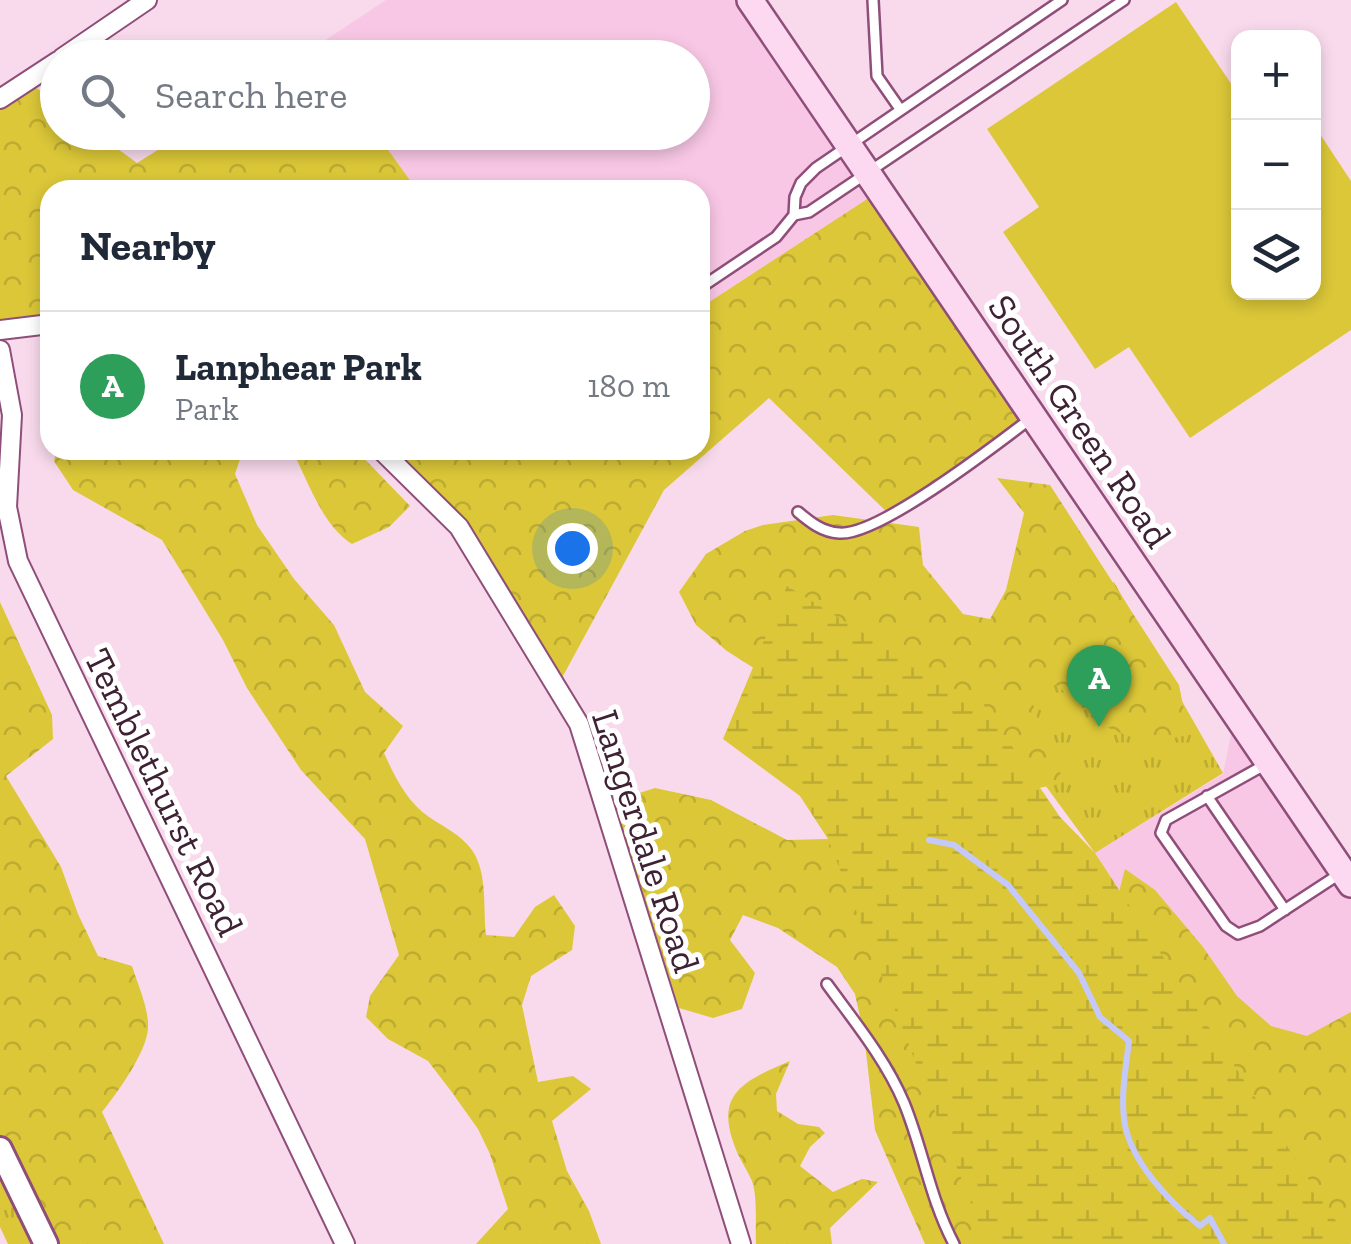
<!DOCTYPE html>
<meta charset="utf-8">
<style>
body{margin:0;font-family:"Zilla Slab",serif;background:#f2f2f3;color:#1f2937}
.controls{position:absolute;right:30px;top:30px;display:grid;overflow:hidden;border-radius:20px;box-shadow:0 5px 15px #0003}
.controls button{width:90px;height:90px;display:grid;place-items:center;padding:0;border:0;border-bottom:2px solid #e0e1e3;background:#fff;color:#1f2937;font:50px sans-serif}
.you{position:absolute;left:572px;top:548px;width:35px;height:35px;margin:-25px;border:8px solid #fff;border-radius:50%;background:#1a73e8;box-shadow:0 0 0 15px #1a73e833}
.badge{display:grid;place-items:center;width:65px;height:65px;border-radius:50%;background:#111827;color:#fff;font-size:32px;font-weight:700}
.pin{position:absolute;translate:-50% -82px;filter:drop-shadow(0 2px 5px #0008)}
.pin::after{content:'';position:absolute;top:52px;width:35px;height:30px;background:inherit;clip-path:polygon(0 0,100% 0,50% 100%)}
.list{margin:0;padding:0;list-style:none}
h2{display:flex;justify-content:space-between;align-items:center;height:130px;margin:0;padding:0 40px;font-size:42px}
h2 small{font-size:32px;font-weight:400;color:#747a83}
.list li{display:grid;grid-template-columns:65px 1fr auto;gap:30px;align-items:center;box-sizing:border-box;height:150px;padding:0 40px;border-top:2px solid #e0e1e3}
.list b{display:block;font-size:38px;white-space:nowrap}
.list p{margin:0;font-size:32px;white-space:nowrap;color:#747a83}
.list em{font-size:32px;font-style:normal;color:#747a83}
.icon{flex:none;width:55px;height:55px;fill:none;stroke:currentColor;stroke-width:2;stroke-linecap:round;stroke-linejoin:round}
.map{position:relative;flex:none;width:1351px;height:1244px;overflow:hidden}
.search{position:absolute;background:#fff;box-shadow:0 5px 15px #0003;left:40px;top:40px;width:670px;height:110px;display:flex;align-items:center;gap:25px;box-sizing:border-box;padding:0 35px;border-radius:55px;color:#747a83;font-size:38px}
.panel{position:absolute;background:#fff;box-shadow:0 5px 15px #0003;left:40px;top:180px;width:670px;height:280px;border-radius:30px}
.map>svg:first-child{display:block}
.built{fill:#f8c7e5}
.grass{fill:url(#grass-tufts)}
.forest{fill:url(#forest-crowns)}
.wetland{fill:url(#wetland-marsh)}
.pitch{fill:#dbc738}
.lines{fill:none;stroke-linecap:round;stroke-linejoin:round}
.stream{stroke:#c5c9f9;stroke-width:6}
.service-casing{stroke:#8f4e79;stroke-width:14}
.minor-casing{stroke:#8f4e79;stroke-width:22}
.tertiary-casing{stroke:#8f4e79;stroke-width:28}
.secondary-casing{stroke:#8f4e79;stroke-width:30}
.service{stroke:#fff;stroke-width:9}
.minor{stroke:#fff;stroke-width:18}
.tertiary{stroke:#fff;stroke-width:22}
.secondary{stroke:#fcd9f0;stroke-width:25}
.labels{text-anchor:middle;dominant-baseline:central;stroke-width:10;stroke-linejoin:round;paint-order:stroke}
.street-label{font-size:38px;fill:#3e2234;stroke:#fff}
</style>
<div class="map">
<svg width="1351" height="1244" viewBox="0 0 1351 1244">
<defs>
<pattern id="grass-tufts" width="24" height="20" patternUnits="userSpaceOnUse" patternTransform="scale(2.5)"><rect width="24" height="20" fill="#dbc738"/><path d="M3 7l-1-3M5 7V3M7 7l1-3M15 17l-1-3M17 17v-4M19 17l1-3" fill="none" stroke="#bdab32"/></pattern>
<pattern id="forest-crowns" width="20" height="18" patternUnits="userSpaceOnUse" patternTransform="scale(2.5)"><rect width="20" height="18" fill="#dbc738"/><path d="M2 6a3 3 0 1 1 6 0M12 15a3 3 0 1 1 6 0" fill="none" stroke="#bdab32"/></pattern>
<pattern id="wetland-marsh" width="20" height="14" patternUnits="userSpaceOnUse" patternTransform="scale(2.5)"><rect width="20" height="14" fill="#dbc738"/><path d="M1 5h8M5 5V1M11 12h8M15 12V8" fill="none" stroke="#bdab32"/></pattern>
</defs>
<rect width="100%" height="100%" fill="#f8daec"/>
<path class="built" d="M 386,0 L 750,0 L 878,192 L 700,308 L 700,190 L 417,190 L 376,133 L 692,132 L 692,58 L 322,58 L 315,47 Z
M 1235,714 L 1351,884 L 1351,1242 L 1095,853 L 1223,774 Z"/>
<path class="grass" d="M 1114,582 L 1223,773 L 1095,853 L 968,680 Z
M 0,1168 L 37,1244 L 8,1244 L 0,1227 Z"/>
<path class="forest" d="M 27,81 L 57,103 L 58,132 L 96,133 L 137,163 L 185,133 L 376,133 L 417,190 L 50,190 L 50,324 L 0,330 L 0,99 Z
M 878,192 L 1032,417 L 891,516 L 769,398 L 664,490 L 557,687 L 459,527 L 381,450 L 700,450 L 700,308 Z
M 57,450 L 243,450 L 235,474 L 257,525 L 294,579 L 334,625 L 365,692 L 403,726 L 384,753 C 395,777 407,802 429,817 C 444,827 461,835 472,850 C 488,873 483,909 486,935 L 514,937 L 535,907 L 554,895 L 575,926 L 572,950 L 531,976 L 522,1005 L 538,1082 L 573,1076 L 591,1089 L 552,1121 L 567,1171 L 589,1211 L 601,1244 L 476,1244 L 508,1209 L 490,1154 L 478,1129 L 451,1091 L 428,1061 L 388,1039 L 366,1017 L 370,996 L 399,955 L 365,839 L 301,770 L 247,688 L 223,640 L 162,540 L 73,490 L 54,461 Z
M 292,450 L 356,450 L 410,506 L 389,527 L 352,544 C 322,525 308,481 292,450 Z
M 997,478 L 1050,485 L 1179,685 L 1189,735 L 1145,743 L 1104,726 L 1053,682 L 1031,695 L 1044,746 L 1059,765 L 1062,783 L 1025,791 L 779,684 L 727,651 L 696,625 L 679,592 L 706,554 L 745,531 L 763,525 L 833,515 L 919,527 L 923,565 L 963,614 L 990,619 L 1006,590 L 1024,513 Z
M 0,602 L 52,715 L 53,739 L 6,776 L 61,867 L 78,914 L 98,956 L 132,966 C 138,985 149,1009 148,1028 C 147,1052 117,1093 102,1112 L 164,1244 L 46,1244 L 0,1149 Z
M 655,788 L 711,800 L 787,840 L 828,839 L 1097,1244 L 925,1244 L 875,1130 L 864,1035 L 855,994 L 837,967 L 778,928 L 743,915 L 730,940 L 755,973 L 742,1009 L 713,1018 L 679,1008 L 620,821 L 624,798 Z
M 1125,869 L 1155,890 L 1203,947 L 1237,996 L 1271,1026 L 1307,1036 L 1351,1012 L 1351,1244 L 1110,927 Z
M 790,1061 L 776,1094 L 777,1111 L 798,1124 L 819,1127 L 825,1133 L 810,1147 L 800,1166 L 833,1192 L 862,1179 L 878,1182 L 830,1228 L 832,1244 L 756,1244 C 755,1225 758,1199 752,1181 C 748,1171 741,1162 737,1152 C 713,1095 741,1082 790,1061 Z"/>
<path class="wetland" d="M 787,586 L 955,689 L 979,698 L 1060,817 L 1095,853 L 1351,1244 L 987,1244 L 828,839 L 800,796 L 723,739 Z"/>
<path class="pitch" d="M 1176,2 L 1238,94 L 1238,292 L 1314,292 L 1314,125 L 1351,181 L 1351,330 L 1190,438 L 1129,347 L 1095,369 L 1003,232 L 1039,207 L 987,129 Z"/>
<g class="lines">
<path class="stream" d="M 929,840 L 954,845 L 1008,885 L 1079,973 L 1100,1017 L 1129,1041 C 1126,1067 1121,1092 1124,1119 C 1129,1160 1169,1202 1200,1226 L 1210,1218 L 1224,1244"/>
<defs>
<path id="service" d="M 873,0 L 877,76 L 900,109
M 794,215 L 809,212 L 1124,0
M 700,288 L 776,237 L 794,215 L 795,197 L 801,183 L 816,168 L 1062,0
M 798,512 C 810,522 822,532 839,533 C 877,537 996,445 1030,419
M 1268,763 L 1166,820 L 1161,833 L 1226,926 L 1238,934 L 1260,926 L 1341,873
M 1207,796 L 1285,910
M 827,984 C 854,1021 886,1060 904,1103 C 923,1149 930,1199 954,1244"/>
<path id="minor" d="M 62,58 L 147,0
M 0,99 L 58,61
M 0,330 L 50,324
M 0,350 L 12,415 L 7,507 L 18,561 L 345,1244
M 381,450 L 459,527 L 579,724 L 741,1244"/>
<path id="tertiary" d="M 0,1149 L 46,1244"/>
<path id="secondary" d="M 750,0 L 1351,884"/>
</defs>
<use href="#service" class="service-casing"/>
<use href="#minor" class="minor-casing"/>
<use href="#tertiary" class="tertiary-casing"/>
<use href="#secondary" class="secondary-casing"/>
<use href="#service" class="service"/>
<use href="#minor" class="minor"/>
<use href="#tertiary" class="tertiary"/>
<use href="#secondary" class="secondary"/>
</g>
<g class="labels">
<g class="street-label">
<text transform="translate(1080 421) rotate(56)">South Green Road</text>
<text transform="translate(164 792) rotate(64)">Temblethurst Road</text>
<text transform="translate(646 841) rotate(72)">Langerdale Road</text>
</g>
</g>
</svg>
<div class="controls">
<button>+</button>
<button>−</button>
<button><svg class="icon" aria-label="layers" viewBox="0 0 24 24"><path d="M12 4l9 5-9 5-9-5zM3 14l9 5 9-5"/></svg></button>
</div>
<div class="you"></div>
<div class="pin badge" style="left:1099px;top:727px;background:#2e9e5b">A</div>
<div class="search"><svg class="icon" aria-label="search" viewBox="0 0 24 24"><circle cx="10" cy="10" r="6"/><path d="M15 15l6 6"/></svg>Search here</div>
<section class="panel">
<h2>Nearby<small></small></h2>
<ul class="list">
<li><span class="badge" style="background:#2e9e5b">A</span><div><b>Lanphear Park</b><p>Park</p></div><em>180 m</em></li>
</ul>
</section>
</div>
